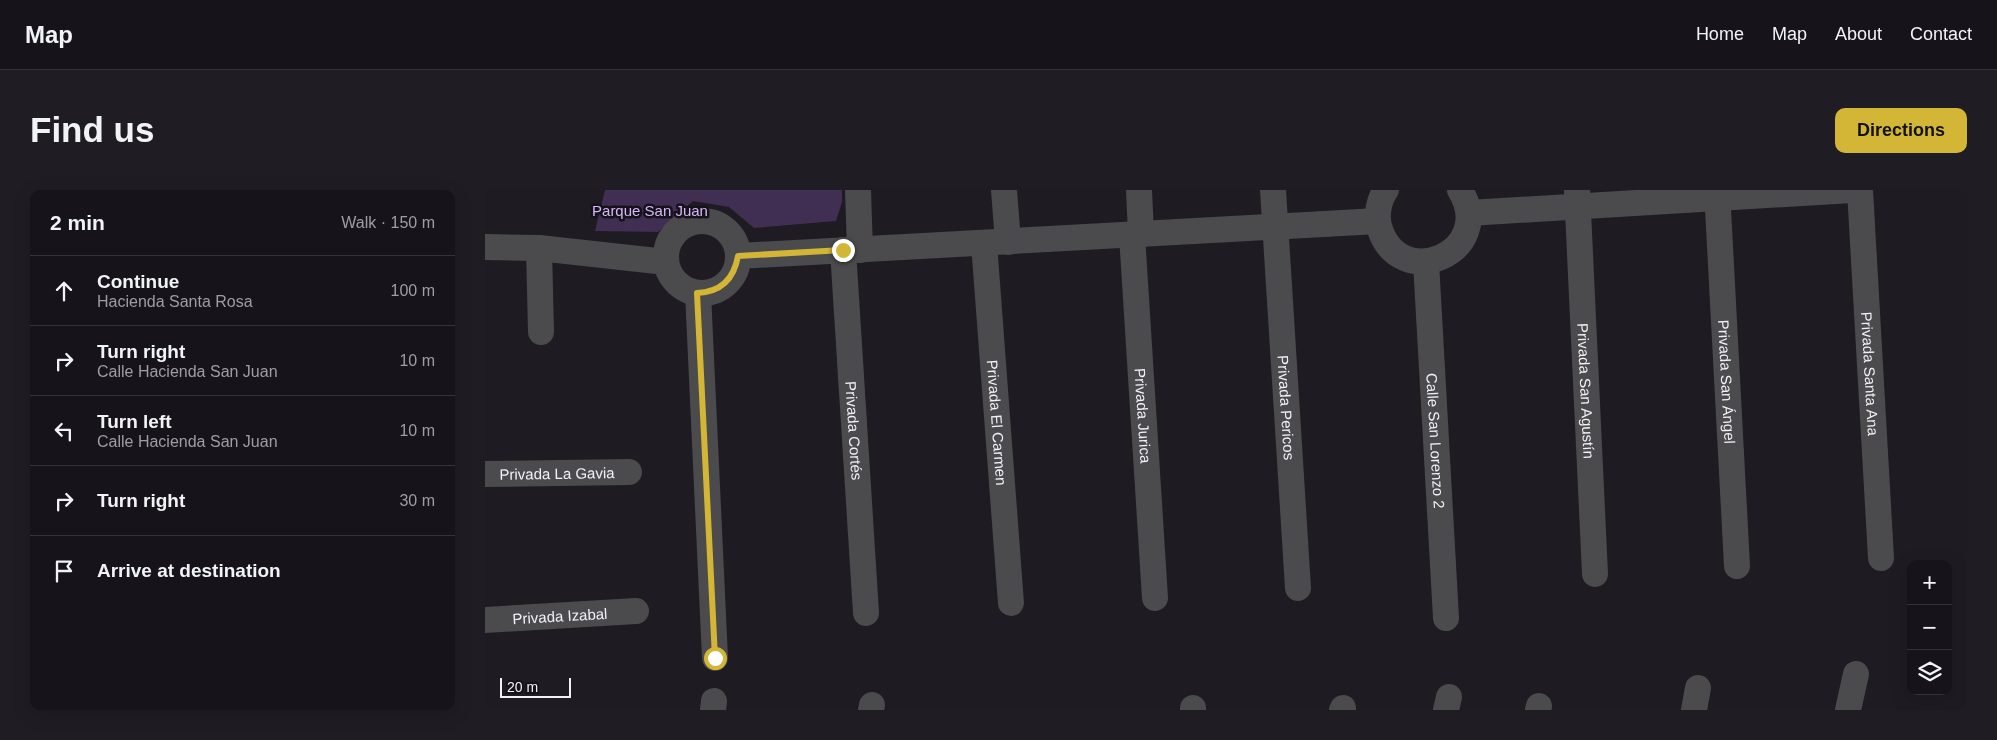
<!DOCTYPE html>
<meta charset="utf-8">
<style>
body{margin:0;font-family:Arial,sans-serif;background:#1f1d23;color:#f1f3f6}
.controls{position:absolute;right:15px;bottom:15px;display:grid;overflow:hidden;border-radius:10px;box-shadow:0 5px 20px #0002}
.controls button{width:45px;height:45px;display:grid;place-items:center;padding:0;border:0;border-bottom:1px solid #353339;background:#16141a;color:#f1f3f6;font:25px sans-serif}
.scale{position:absolute;left:15px;bottom:12px;width:71px;box-sizing:border-box;padding-left:5px;border:2px solid #f2f0f5;border-top:0;font-size:14px;line-height:18px;white-space:nowrap;color:#f2f0f5;-webkit-text-stroke:4px #151219;paint-order:stroke}
.stop{position:absolute;width:15px;height:15px;margin:-11px;border:4px solid #d3b635;border-radius:50%;background:#fff}
.stop.end{background:#d3b635;border-color:#fff;box-shadow:0 1px 5px #0008}
.list{margin:0;padding:0;list-style:none}
h2{display:flex;justify-content:space-between;align-items:center;height:65px;margin:0;padding:0 20px;font-size:21px}
h2 small{font-size:16px;font-weight:400;color:#9e9ea2}
.list li{display:grid;grid-template-columns:32px 1fr auto;gap:15px;align-items:center;box-sizing:border-box;height:70px;padding:0 20px;border-top:1px solid #353339}
.list b{display:block;font-size:19px;white-space:nowrap}
.list p{margin:0;font-size:16px;white-space:nowrap;color:#9e9ea2}
.list em{font-size:16px;font-style:normal;color:#9e9ea2}
.icon{flex:none;width:28px;height:28px;fill:none;stroke:currentColor;stroke-width:2;stroke-linecap:round;stroke-linejoin:round}
.map{position:relative;flex:none;width:1482px;height:520px;overflow:hidden;border-radius:10px}
header{display:flex;align-items:center;gap:30px;box-sizing:border-box;height:70px;padding:0 25px;background:#16141a;border-bottom:1px solid #353339}
header strong{font-size:24px}
nav{display:flex;gap:28px;margin-inline-start:auto;font-size:18px}
.intro{display:flex;align-items:center;justify-content:space-between;box-sizing:border-box;height:120px;padding:0 30px}
h1{margin:0;font-size:35px}
.button{padding:12px 22px;border-radius:10px;background:#d3b635;color:#111;font-size:18px;font-weight:700}
main{display:flex;gap:30px;padding:0 30px}
aside{flex:1;background:#16141a;border-radius:10px;box-shadow:0 5px 20px #0002}
.map>svg:first-child{display:block}
.green{fill:#402f52}
.lines{fill:none;stroke-linecap:round;stroke-linejoin:round}
.minor{stroke:#4b4a4d;stroke-width:26}
.route{stroke:#d3b635;stroke-width:6}
.labels{text-anchor:middle;dominant-baseline:central;stroke-width:5;stroke-linejoin:round;paint-order:stroke}
.park-label{font-size:15px;fill:#d6b7f9;stroke:#151219}
.street-label{font-size:15px;fill:#f2f0f5;stroke:#151219}
</style>
<header>
<strong>Map</strong>
<nav><a>Home</a><a>Map</a><a>About</a><a>Contact</a></nav>
</header>
<div class="intro"><h1>Find us</h1><a class="button">Directions</a></div>
<main>
<aside>
<h2>2 min<small>Walk · 150 m</small></h2>
<ul class="list">
<li><svg class="icon" aria-label="ahead" viewBox="0 0 24 24"><path d="M12 20V5M6 11l6-6 6 6"/></svg><div><b>Continue</b><p>Hacienda Santa Rosa</p></div><em>100 m</em></li>
<li><svg class="icon" aria-label="right" viewBox="0 0 24 24"><path d="M7 20v-9h11M14 6l5 5-5 5"/></svg><div><b>Turn right</b><p>Calle Hacienda San Juan</p></div><em>10 m</em></li>
<li><svg class="icon" aria-label="left" viewBox="0 0 24 24"><path d="M17 20v-9H6M10 6l-5 5 5 5"/></svg><div><b>Turn left</b><p>Calle Hacienda San Juan</p></div><em>10 m</em></li>
<li><svg class="icon" aria-label="right" viewBox="0 0 24 24"><path d="M7 20v-9h11M14 6l5 5-5 5"/></svg><div><b>Turn right</b></div><em>30 m</em></li>
<li><svg class="icon" aria-label="arrive" viewBox="0 0 24 24"><path d="M6 21V4h12l-3 4 3 4H6"/></svg><div><b>Arrive at destination</b></div></li>
</ul>
</aside>
<div class="map">
<svg width="1482" height="520" viewBox="0 0 1482 520">
<rect width="100%" height="100%" fill="#1e1b22"/>
<path class="green" d="M 120,0 L 357,0 L 357,12 L 351,31 L 269,38 L 244,17 L 208,11 L 173,42 L 110,41 Z"/>
<g class="lines">
<g class="minor">
<path d="M 373,0 L 375,60"/>
<path d="M 519,0 L 523,52"/>
<path d="M 654,0 L 656,44"/>
<path id="s1" d="M 788,0 L 813,398"/>
<path d="M 901,0 C 894,9 891,25 894,36 C 913,105 1013,62 975,0"/>
<path id="s2" d="M 1092,0 L 1110,384"/>
<path id="s3" d="M 1232,0 L 1252,376"/>
<path id="s4" d="M 1375,0 L 1396,368"/>
<path d="M 984,23 L 1367,0"/>
<circle cx="217" cy="67" r="36"/>
<path id="s5" d="M 647,45 L 670,408"/>
<path id="s6" d="M 499,53 L 526,413"/>
<path d="M 0,57 L 54,58 L 181,72"/>
<path d="M 54,58 L 56,142"/>
<path id="s7" d="M 358,60 L 381,423"/>
<path d="M 253,66 L 893,31"/>
<path id="s8" d="M 941,72 L 961,428"/>
<path d="M 213,103 L 230,468"/>
<path id="s9" d="M 0,284 L 144,282"/>
<path id="s10" d="M 0,430 L 151,421"/>
<path d="M 228,520 L 229,511"/>
<path d="M 386,520 L 387,515"/>
<path d="M 708,520 L 708,518"/>
<path d="M 857,520 L 858,518"/>
<path d="M 961,520 L 964,507"/>
<path d="M 1053,520 L 1054,516"/>
<path d="M 1209,520 L 1213,498"/>
<path d="M 1363,520 L 1371,484"/>
</g>
</g>
<g class="lines">
<path class="route" d="M 230,468 L 212,103 C 236,102 249,89 253,66 L 358,60"/>
</g>
<g class="labels">
<g class="park-label">
<text x="165" y="20">Parque San Juan</text>
</g>
<g class="street-label">
<text stroke="none"><textPath href="#s4" startOffset="184">Privada Santa Ana</textPath></text>
<text stroke="none"><textPath href="#s3" startOffset="192">Privada San Ángel</textPath></text>
<text stroke="none"><textPath href="#s2" startOffset="201">Privada San Agustín</textPath></text>
<text stroke="none"><textPath href="#s1" startOffset="218">Privada Pericos</textPath></text>
<text stroke="none"><textPath href="#s5" startOffset="181">Privada Jurica</textPath></text>
<text stroke="none"><textPath href="#s6" startOffset="180">Privada El Carmen</textPath></text>
<text stroke="none"><textPath href="#s7" startOffset="181">Privada Cortés</textPath></text>
<text stroke="none"><textPath href="#s8" startOffset="179">Calle San Lorenzo 2</textPath></text>
<text stroke="none"><textPath href="#s9" startOffset="72">Privada La Gavia</textPath></text>
<text stroke="none"><textPath href="#s10" startOffset="75">Privada Izabal</textPath></text>
</g>
</g>
</svg>
<div class="controls">
<button>+</button>
<button>−</button>
<button><svg class="icon" aria-label="layers" viewBox="0 0 24 24"><path d="M12 4l9 5-9 5-9-5zM3 14l9 5 9-5"/></svg></button>
</div>
<div class="scale">20 m</div>
<div class="stop" style="left:230px;top:468px"></div>
<div class="stop end" style="left:358px;top:60px"></div>
</div>
</main>
